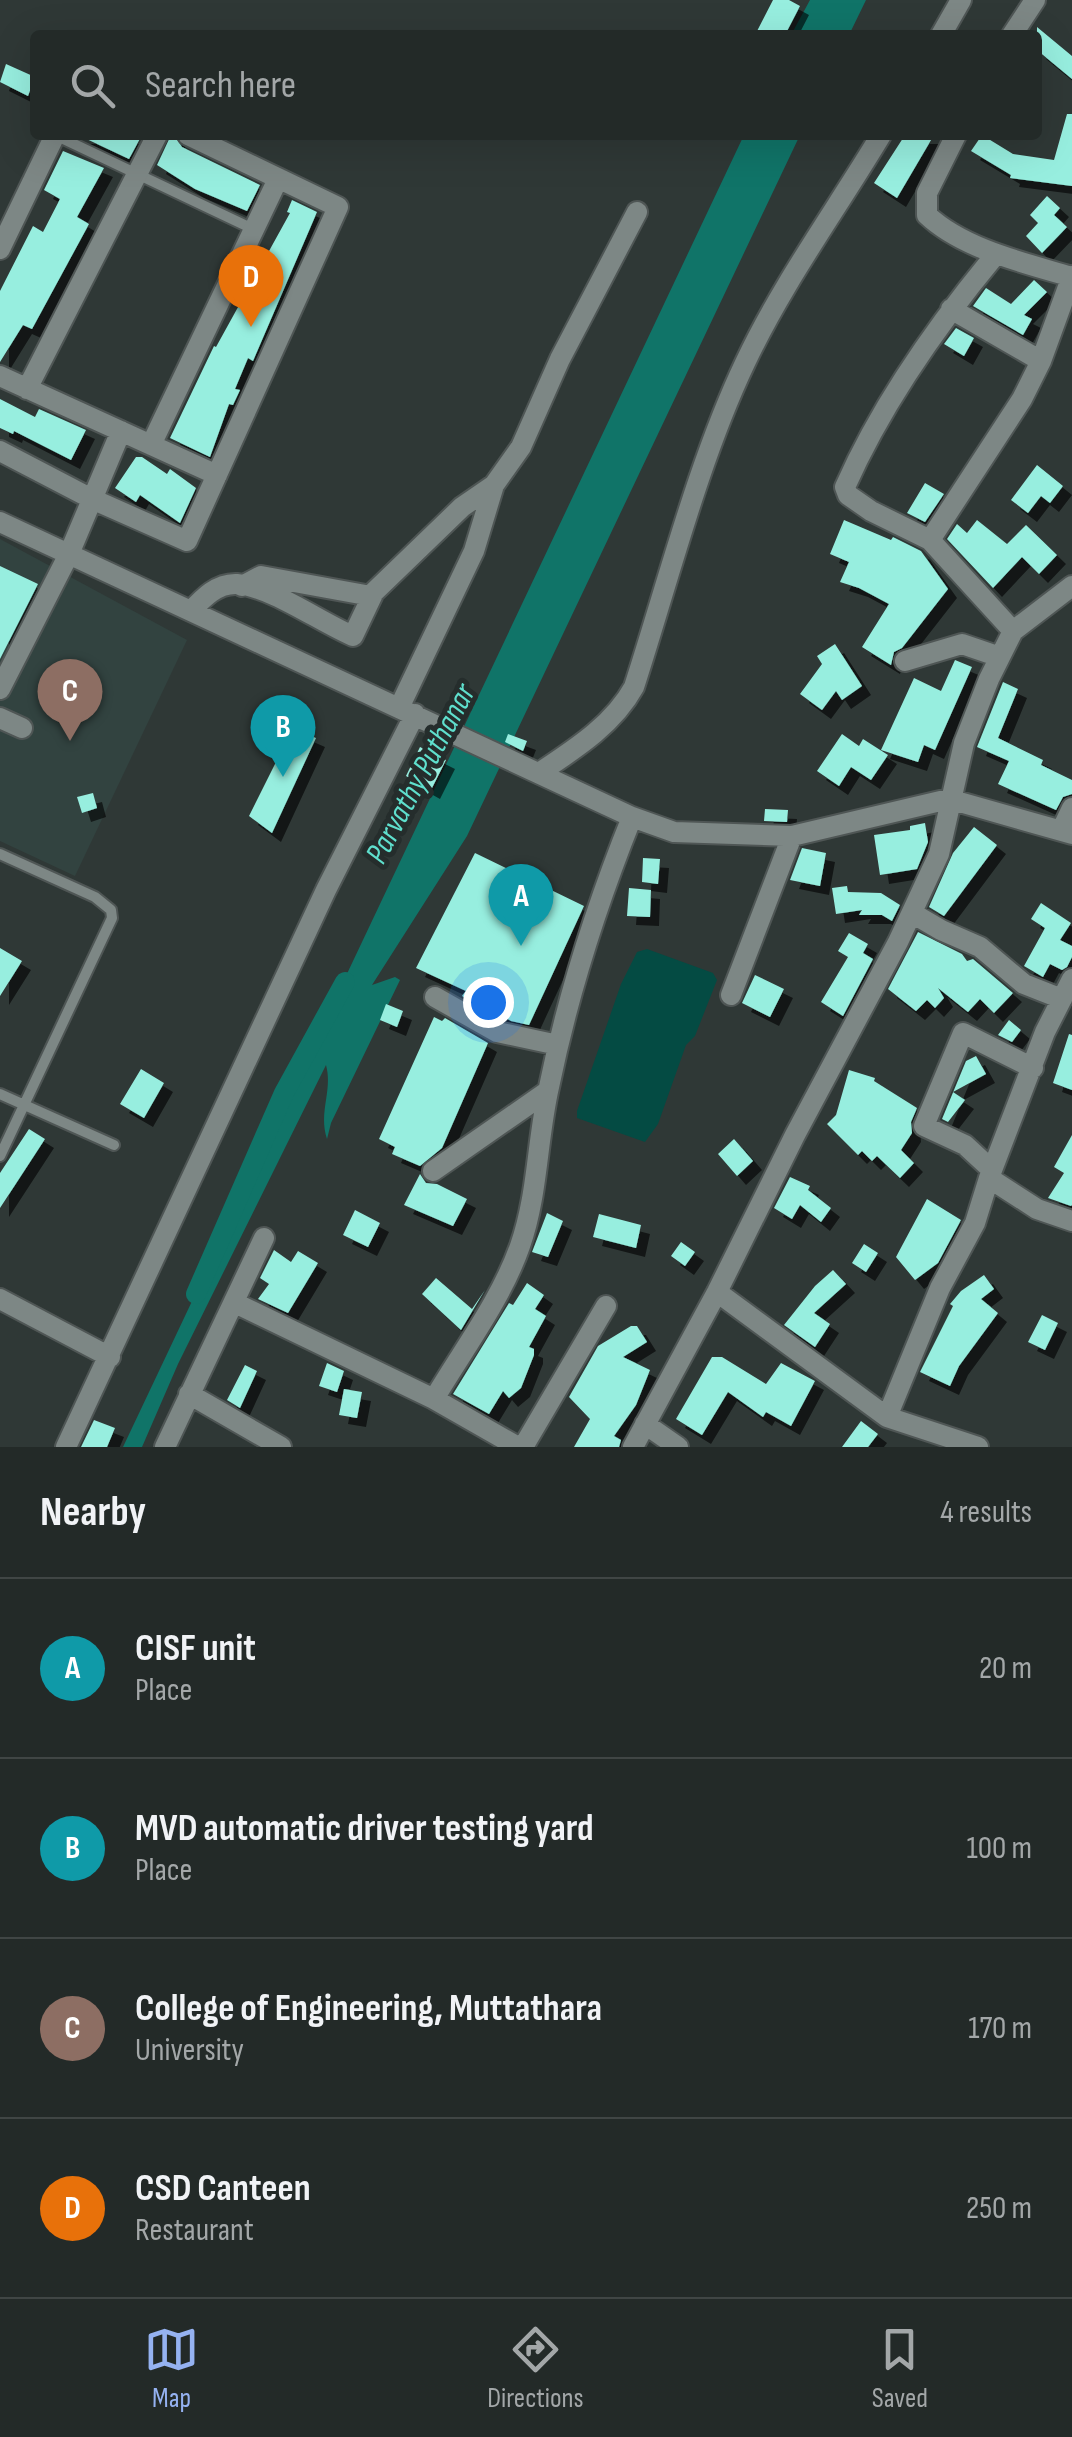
<!DOCTYPE html>
<style>
body{margin:0;font-family:"Sofia Sans Condensed",sans-serif;background:#2b3230;color:#f1f3f6}
.you{position:absolute;left:488px;top:1002px;width:35px;height:35px;margin:-25px;border:8px solid #fff;border-radius:50%;background:#1a73e8;box-shadow:0 0 0 15px #1a73e833}
.badge{display:grid;place-items:center;width:65px;height:65px;border-radius:50%;background:#95b2f1;color:#fff;font-size:32px;font-weight:700}
.pin{position:absolute;translate:-50% -82px;filter:drop-shadow(0 2px 5px #0008)}
.pin::after{content:'';position:absolute;top:52px;width:35px;height:30px;background:inherit;clip-path:polygon(0 0,100% 0,50% 100%)}
.list{margin:0;padding:0;list-style:none}
h2{display:flex;justify-content:space-between;align-items:center;height:130px;margin:0;padding:0 40px;font-size:42px}
h2 small{font-size:32px;font-weight:400;color:#a3a7a8}
.list li{display:grid;grid-template-columns:65px 1fr auto;gap:30px;align-items:center;box-sizing:border-box;height:180px;padding:0 40px;border-top:2px solid #404645}
.list b{display:block;font-size:38px;white-space:nowrap}
.list p{margin:0;font-size:32px;white-space:nowrap;color:#a3a7a8}
.list em{font-size:32px;font-style:normal;color:#a3a7a8}
.icon{flex:none;width:55px;height:55px;fill:none;stroke:currentColor;stroke-width:2;stroke-linecap:round;stroke-linejoin:round}
.map{position:relative;flex:none;width:1072px;height:1447px;overflow:hidden}
.search{position:absolute;background:#232a28;box-shadow:0 10px 40px #0002;left:30px;right:30px;top:30px;height:110px;display:flex;align-items:center;gap:25px;box-sizing:border-box;padding:0 35px;border-radius:10px;color:#a3a7a8;font-size:38px}
.sheet{height:850px;background:#232a28}
nav{display:flex;justify-content:space-around;align-items:center;box-sizing:border-box;height:140px;border-top:2px solid #404645;background:#232a28;font-size:28px;color:#a3a7a8}
nav a{display:grid;justify-items:center;gap:5px}
nav .on{color:#95b2f1}
.map>svg:first-child{display:block}
.built{fill:#324340}
.green{fill:#044b43}
.water{fill:#107468}
.lines{fill:none;stroke-linecap:round;stroke-linejoin:round}
.canal{stroke:#107468;stroke-width:20}
.building{fill:#97eedf;filter:url(#shadow)}
.service-casing{stroke:#4f5655;stroke-width:14}
.minor-casing{stroke:#4f5655;stroke-width:24}
.service{stroke:#7d8785;stroke-width:10}
.minor{stroke:#7d8785;stroke-width:20}
.labels{text-anchor:middle;dominant-baseline:central;stroke-width:10;stroke-linejoin:round;paint-order:stroke}
.water-label{font-size:32px;font-style:italic;fill:#5fdfcd;stroke:#252d2c}
</style>
<div class="map">
<svg width="1072" height="1447" viewBox="0 0 1072 1447">
<defs>
<filter id="shadow"><feDropShadow dx="9" dy="9" stdDeviation="0" flood-color="#0009"/></filter>
</defs>
<rect width="100%" height="100%" fill="#2f3836"/>
<path class="built" d="M 0,539 L 187,640 L 75,876 L 0,841 Z"/>
<path class="green" d="M 647,949 L 713,973 L 717,980 L 695,1036 L 686,1045 L 658,1124 L 645,1142 L 577,1118 L 577,1111 L 621,984 L 637,952 Z"/>
<path class="water" d="M 810,0 L 866,0 L 849,35 L 791,35 Z
M 744,135 L 800,135 L 467,836 L 372,985 L 395,977 L 400,980 L 331,1123 L 327,1139 C 318,1112 333,1091 326,1065 L 178,1364 L 142,1447 L 123,1447 Z"/>
<g class="lines">
<path class="canal" d="M 196,1294 L 284,1093 L 345,982"/>
</g>
<path class="building" d="M 773,0 L 789,0 L 800,6 L 785,35 L 755,35 Z
M 1037,27 L 1072,56 L 1072,79 L 1037,50 Z
M 6,64 L 35,77 L 28,96 L 0,82 Z
M 1067,114 L 1072,114 L 1072,186 L 1010,178 L 1011,175 L 971,151 L 982,135 L 1013,154 L 1054,160 Z
M 78,135 L 142,135 L 129,159 Z
M 171,135 L 174,135 L 182,147 L 260,185 L 247,211 L 195,189 L 157,165 Z
M 905,135 L 934,135 L 897,198 L 874,183 Z
M 63,151 L 104,168 L 77,217 L 89,224 L 32,329 L 23,325 L 0,362 L 0,291 L 33,226 L 43,232 L 60,199 L 44,190 Z
M 1047,196 L 1060,208 L 1054,215 L 1067,227 L 1042,253 L 1026,236 L 1038,223 L 1030,215 Z
M 292,200 L 317,212 L 253,361 L 248,358 L 235,389 L 240,390 L 233,405 L 229,404 L 210,457 L 170,438 L 214,346 L 216,347 L 290,213 L 287,212 Z
M 1034,280 L 1047,292 L 1024,315 L 1032,319 L 1023,335 L 973,306 L 986,288 L 1011,304 Z
M 956,328 L 974,338 L 964,356 L 944,344 Z
M 0,399 L 35,417 L 39,409 L 86,430 L 71,460 L 14,431 L 13,434 L 0,428 Z
M 136,457 L 142,457 L 167,474 L 170,469 L 196,488 L 180,523 L 140,495 L 136,502 L 115,488 Z
M 1037,465 L 1063,486 L 1050,503 L 1041,496 L 1028,513 L 1011,500 Z
M 925,483 L 944,494 L 925,522 L 907,513 Z
M 844,520 L 891,540 L 893,537 L 921,551 L 948,589 L 902,648 L 894,652 L 891,665 L 862,647 L 889,604 L 859,588 L 840,582 L 849,562 L 830,554 Z
M 977,520 L 1007,544 L 1026,525 L 1057,555 L 1039,574 L 1022,557 L 993,588 L 947,539 L 957,524 L 967,533 Z
M 0,566 L 38,584 L 0,659 Z
M 835,644 L 862,686 L 842,700 L 836,691 L 822,710 L 800,694 L 822,664 L 817,656 Z
M 955,660 L 972,667 L 935,750 L 924,745 L 918,762 L 881,750 L 914,678 L 941,691 Z
M 1003,682 L 1018,689 L 998,738 L 1043,760 L 1041,765 L 1072,780 L 1072,794 L 1063,797 L 1056,810 L 998,784 L 1009,761 L 977,747 Z
M 293,728 L 316,738 L 272,833 L 249,816 Z
M 508,734 L 527,741 L 523,751 L 505,742 Z
M 842,734 L 859,746 L 863,739 L 888,755 L 871,780 L 851,767 L 839,786 L 817,771 Z
M 420,747 L 446,760 L 431,790 L 406,776 Z
M 93,793 L 97,808 L 82,813 L 77,797 Z
M 765,809 L 788,810 L 787,822 L 764,821 Z
M 925,823 L 928,842 L 917,869 L 880,875 L 874,835 L 910,830 L 910,826 Z
M 974,827 L 997,845 L 944,916 L 929,907 L 953,853 Z
M 802,848 L 826,853 L 820,886 L 790,880 Z
M 475,853 L 584,906 L 529,1025 L 511,1021 L 477,1000 L 474,1003 L 462,996 L 466,991 L 416,968 Z
M 643,858 L 660,859 L 658,884 L 642,882 Z
M 847,886 L 848,892 L 881,893 L 900,905 L 892,921 L 882,915 L 859,915 L 862,910 L 836,914 L 832,888 Z
M 629,888 L 651,890 L 650,917 L 627,916 Z
M 1041,903 L 1071,923 L 1060,940 L 1072,946 L 1072,957 L 1067,967 L 1062,970 L 1050,964 L 1043,977 L 1024,966 L 1045,928 L 1031,919 Z
M 918,932 L 962,954 L 967,961 L 973,959 L 1013,993 L 994,1013 L 980,999 L 968,1012 L 938,988 L 944,998 L 935,1008 L 927,1000 L 916,1011 L 888,989 Z
M 849,933 L 868,944 L 863,953 L 873,959 L 843,1016 L 821,1002 L 848,957 L 838,951 Z
M 0,948 L 22,961 L 0,996 Z
M 755,975 L 784,989 L 770,1017 L 742,1003 Z
M 386,1004 L 403,1011 L 397,1027 L 380,1020 Z
M 434,1017 L 442,1021 L 445,1018 L 488,1043 L 442,1148 L 420,1166 L 392,1154 L 395,1147 L 379,1139 Z
M 1009,1020 L 1021,1030 L 1012,1042 L 998,1035 Z
M 1069,1034 L 1072,1035 L 1072,1090 L 1053,1083 Z
M 976,1056 L 986,1074 L 953,1092 L 965,1100 L 948,1122 L 942,1119 L 966,1061 Z
M 141,1069 L 164,1083 L 144,1118 L 120,1104 Z
M 849,1070 L 875,1078 L 874,1081 L 917,1108 L 911,1122 L 912,1133 L 901,1150 L 914,1163 L 900,1178 L 877,1156 L 872,1161 L 862,1151 L 858,1155 L 827,1124 L 836,1115 Z
M 29,1129 L 45,1139 L 0,1208 L 0,1173 Z
M 1072,1135 L 1072,1205 L 1071,1206 L 1048,1198 L 1064,1173 L 1054,1167 Z
M 734,1139 L 753,1161 L 737,1176 L 718,1154 Z
M 420,1174 L 426,1183 L 437,1184 L 467,1199 L 453,1226 L 404,1205 Z
M 790,1177 L 810,1186 L 808,1190 L 831,1208 L 821,1222 L 800,1205 L 792,1219 L 774,1208 Z
M 927,1199 L 961,1220 L 938,1263 L 915,1280 L 896,1257 Z
M 355,1210 L 380,1223 L 368,1247 L 343,1235 Z
M 547,1213 L 563,1221 L 548,1257 L 532,1252 Z
M 599,1214 L 641,1225 L 636,1248 L 593,1237 Z
M 681,1242 L 695,1252 L 685,1266 L 671,1256 Z
M 864,1244 L 878,1253 L 866,1272 L 852,1263 Z
M 274,1250 L 291,1262 L 298,1251 L 318,1263 L 288,1313 L 258,1299 L 269,1284 L 260,1278 Z
M 833,1270 L 846,1284 L 814,1313 L 830,1324 L 815,1347 L 784,1325 L 815,1286 Z
M 984,1275 L 994,1289 L 981,1299 L 998,1313 L 959,1366 L 950,1386 L 920,1372 L 953,1306 L 950,1304 L 961,1291 Z
M 436,1278 L 472,1309 L 485,1290 L 461,1330 L 422,1294 Z
M 527,1283 L 544,1295 L 535,1309 L 546,1316 L 529,1347 L 534,1349 L 534,1355 L 521,1388 L 509,1398 L 503,1391 L 489,1414 L 453,1394 L 509,1303 L 513,1305 Z
M 1042,1315 L 1058,1323 L 1045,1350 L 1028,1342 Z
M 631,1326 L 637,1326 L 647,1342 L 623,1357 L 650,1370 L 636,1405 L 614,1436 L 621,1440 L 619,1447 L 574,1447 L 590,1419 L 569,1397 L 598,1346 Z
M 712,1357 L 722,1357 L 766,1384 L 781,1363 L 815,1381 L 791,1426 L 766,1412 L 763,1417 L 728,1392 L 702,1435 L 676,1419 Z
M 327,1363 L 344,1371 L 337,1392 L 319,1386 Z
M 245,1365 L 257,1371 L 240,1408 L 227,1400 Z
M 344,1389 L 362,1392 L 357,1418 L 339,1415 Z
M 94,1420 L 115,1428 L 107,1447 L 81,1447 Z
M 861,1421 L 878,1434 L 868,1447 L 842,1447 Z"/>
<g class="lines">
<defs>
<path id="service" d="M 55,135 L 253,229
M 0,854 L 95,897 L 111,910 L 112,918 L 0,1156
M 0,1094 L 114,1145"/>
<path id="minor" d="M 941,35 L 961,0
M 1012,35 L 1035,0
M 956,135 L 927,193 L 927,215 C 963,249 1025,263 1072,277
M 0,249 L 55,135
M 996,254 C 938,324 882,403 845,487 L 848,495 L 871,511 L 930,540 L 1013,631
M 951,309 L 1041,361
M 0,376 L 217,475
M 27,389 L 157,135
M 151,445 L 278,179
M 0,451 L 92,499 L 187,541 L 338,207 L 188,135
M 0,522 L 632,817 L 674,832 L 792,836 L 949,799 L 1072,834
M 930,540 L 1022,399 L 1041,361 L 1072,276
M 242,586 L 261,576 L 371,596
M 191,611 C 203,598 217,583 237,584 C 272,587 320,622 353,636 L 374,592 L 462,507 L 494,485 L 521,447 L 560,359 L 637,212
M 905,661 L 962,644 L 1000,657
M 0,689 L 69,554 L 121,431
M 399,708 L 474,551 L 494,485
M 0,718 L 22,728
M 539,773 C 575,749 613,725 634,687 C 668,582 698,462 745,363 C 782,284 836,210 881,135
M 1062,829 L 1072,808
M 912,913 L 941,930 L 980,947 L 1024,984 L 1062,999
M 731,995 L 792,836
M 435,997 L 497,1032 L 558,1045
M 992,1170 L 965,1145 L 924,1126 L 963,1033 L 1033,1068
M 433,1171 L 548,1091
M 989,1178 L 1037,1209 L 1072,1221
M 717,1292 L 887,1417 L 978,1447
M 0,1299 L 110,1357
M 235,1303 L 434,1399 L 518,1447
M 189,1394 L 281,1447
M 434,1399 C 463,1350 501,1300 520,1246 C 538,1195 537,1139 549,1087 C 568,994 597,904 632,817
M 887,1417 L 940,1288 L 975,1223 L 989,1178 L 1045,1032 L 1072,979
M 645,1424 L 678,1447
M 66,1447 L 326,890 L 415,714
M 165,1447 L 264,1238
M 523,1447 L 606,1306
M 633,1447 L 717,1292 L 795,1135 L 898,942 L 939,854 L 964,743 L 989,679 L 1013,631 L 1072,586"/>
</defs>
<use href="#service" class="service-casing"/>
<use href="#minor" class="minor-casing"/>
<use href="#service" class="service"/>
<use href="#minor" class="minor"/>
</g>
<g class="labels">
<g class="water-label">
<text transform="translate(421 774) rotate(-62)">Parvathy Puthanar</text>
</g>
</g>
</svg>
<div class="you"></div>
<div class="pin badge" style="left:521px;top:946px;background:#0f9aa8">A</div>
<div class="pin badge" style="left:283px;top:777px;background:#0f9aa8">B</div>
<div class="pin badge" style="left:70px;top:741px;background:#8d6e63">C</div>
<div class="pin badge" style="left:251px;top:327px;background:#e8710a">D</div>
<div class="search"><svg class="icon" aria-label="search" viewBox="0 0 24 24"><circle cx="10" cy="10" r="6"/><path d="M15 15l6 6"/></svg>Search here</div>
</div>
<section class="sheet">
<h2>Nearby<small>4 results</small></h2>
<ul class="list">
<li><span class="badge" style="background:#0f9aa8">A</span><div><b>CISF unit</b><p>Place</p></div><em>20 m</em></li>
<li><span class="badge" style="background:#0f9aa8">B</span><div><b>MVD automatic driver testing yard</b><p>Place</p></div><em>100 m</em></li>
<li><span class="badge" style="background:#8d6e63">C</span><div><b>College of Engineering, Muttathara</b><p>University</p></div><em>170 m</em></li>
<li><span class="badge" style="background:#e8710a">D</span><div><b>CSD Canteen</b><p>Restaurant</p></div><em>250 m</em></li>
</ul>
</section>
<nav>
<a class="on"><svg class="icon" aria-label="map" viewBox="0 0 24 24"><path d="M3 6l6-2 6 2 6-2v14l-6 2-6-2-6 2zM9 4v14M15 6v14"/></svg>Map</a>
<a><svg class="icon" aria-label="directions" viewBox="0 0 24 24"><path d="M12 3l9 9-9 9-9-9zM9 14v-3h6M13 9l2 2-2 2"/></svg>Directions</a>
<a><svg class="icon" aria-label="saved" viewBox="0 0 24 24"><path d="M7 4h10v16l-5-4-5 4z"/></svg>Saved</a>
</nav>
